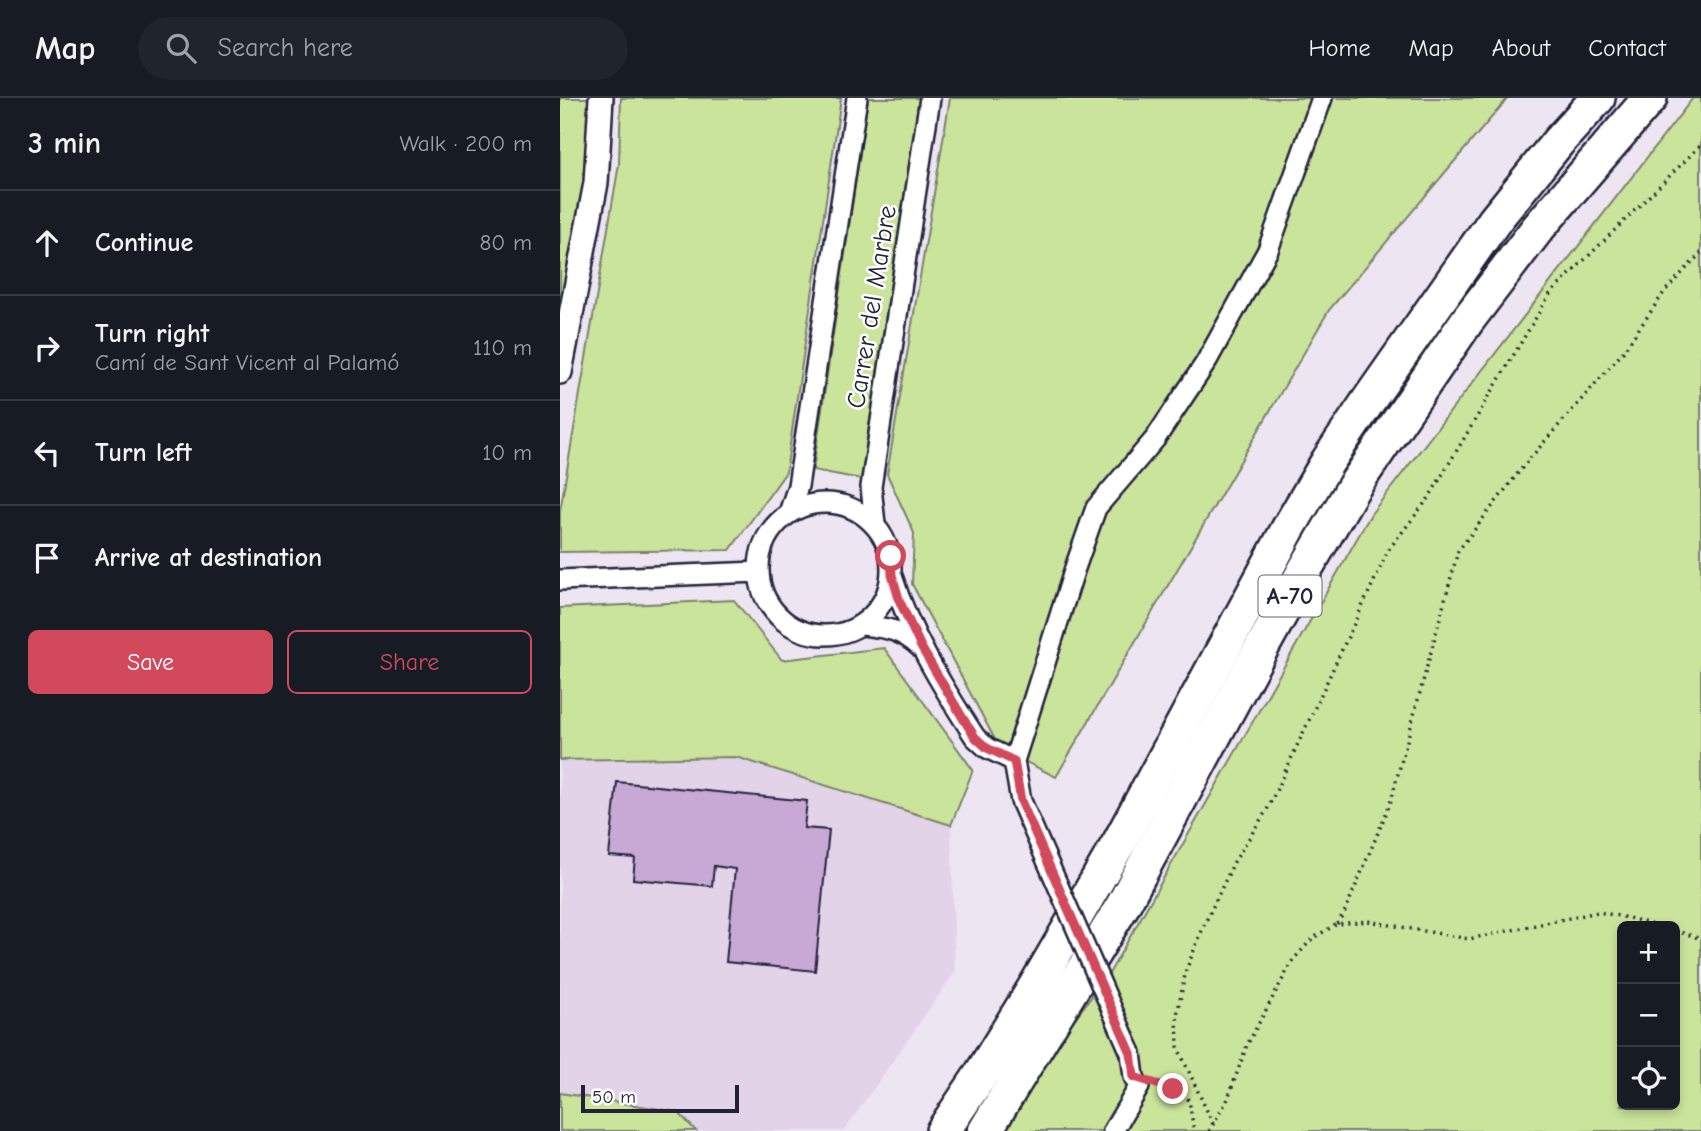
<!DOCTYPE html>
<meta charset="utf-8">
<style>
body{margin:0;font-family:"Comic Neue",sans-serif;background:#20242c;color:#f1f3f6}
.controls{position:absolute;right:21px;bottom:21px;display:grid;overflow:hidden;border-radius:10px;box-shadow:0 4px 10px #0003}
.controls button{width:63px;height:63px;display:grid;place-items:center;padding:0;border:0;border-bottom:2px solid #363941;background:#171b24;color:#f1f3f6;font:35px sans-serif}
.scale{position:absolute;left:21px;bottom:18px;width:158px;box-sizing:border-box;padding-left:7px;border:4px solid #22223b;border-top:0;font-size:19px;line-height:24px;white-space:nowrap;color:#22223b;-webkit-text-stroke:5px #fff;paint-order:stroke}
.stop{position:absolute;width:21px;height:21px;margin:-16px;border:5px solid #d1495b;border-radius:50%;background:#fff}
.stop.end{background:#d1495b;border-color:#fff;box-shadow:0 2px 7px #0008}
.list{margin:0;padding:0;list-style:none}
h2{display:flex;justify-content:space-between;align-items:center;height:91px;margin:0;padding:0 28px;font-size:30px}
h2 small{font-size:23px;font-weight:400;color:#9ea1a6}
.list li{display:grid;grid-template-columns:46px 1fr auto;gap:21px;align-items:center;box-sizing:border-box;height:105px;padding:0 28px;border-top:2px solid #363941}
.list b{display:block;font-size:26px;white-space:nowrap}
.list p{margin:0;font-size:23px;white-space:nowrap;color:#9ea1a6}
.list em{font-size:23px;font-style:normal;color:#9ea1a6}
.actions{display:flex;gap:14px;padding:21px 28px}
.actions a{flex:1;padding:16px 0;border:2px solid #d1495b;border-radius:10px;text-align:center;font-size:24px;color:#d1495b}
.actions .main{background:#d1495b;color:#fff}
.icon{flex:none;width:38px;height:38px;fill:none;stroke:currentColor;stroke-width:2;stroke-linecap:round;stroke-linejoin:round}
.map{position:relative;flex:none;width:1141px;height:1033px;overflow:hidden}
header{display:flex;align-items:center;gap:42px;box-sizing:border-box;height:98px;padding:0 35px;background:#171b24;border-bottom:2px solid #363941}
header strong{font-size:33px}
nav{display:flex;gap:38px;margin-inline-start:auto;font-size:24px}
.search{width:490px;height:63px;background:#20242c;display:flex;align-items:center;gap:18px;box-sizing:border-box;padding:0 24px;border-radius:38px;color:#9ea1a6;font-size:26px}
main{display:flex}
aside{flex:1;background:#171b24}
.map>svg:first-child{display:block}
.built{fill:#e3d3e9}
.green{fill:#cbe49b;stroke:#76836b;stroke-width:2;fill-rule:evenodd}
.building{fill:#c8a9d5;stroke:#22223b;stroke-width:2}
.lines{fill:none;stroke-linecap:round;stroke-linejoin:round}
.minor-casing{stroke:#22223b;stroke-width:24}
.tertiary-casing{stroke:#22223b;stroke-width:28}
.motorway-casing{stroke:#22223b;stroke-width:38}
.path{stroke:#22223b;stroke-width:3.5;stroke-dasharray:2 5;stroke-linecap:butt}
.minor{stroke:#fff;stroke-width:19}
.tertiary{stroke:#fff;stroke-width:23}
.motorway{stroke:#fff;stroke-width:33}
.minor-bridge-casing{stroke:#22223b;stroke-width:24;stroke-linecap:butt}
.minor-bridge{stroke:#fff;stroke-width:19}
.route{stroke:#d1495b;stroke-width:9}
.labels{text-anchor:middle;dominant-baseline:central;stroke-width:5;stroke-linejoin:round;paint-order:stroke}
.shield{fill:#fff;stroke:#646476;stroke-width:2}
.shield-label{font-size:24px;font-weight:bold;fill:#22223b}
.street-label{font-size:26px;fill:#22223b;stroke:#fff}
</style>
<header>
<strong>Map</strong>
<div class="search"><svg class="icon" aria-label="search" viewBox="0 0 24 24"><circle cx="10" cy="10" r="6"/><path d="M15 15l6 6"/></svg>Search here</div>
<nav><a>Home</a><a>Map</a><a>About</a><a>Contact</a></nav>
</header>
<main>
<aside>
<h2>3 min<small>Walk · 200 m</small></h2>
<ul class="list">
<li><svg class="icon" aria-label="ahead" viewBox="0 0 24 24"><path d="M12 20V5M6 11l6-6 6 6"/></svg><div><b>Continue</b></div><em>80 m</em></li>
<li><svg class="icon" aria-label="right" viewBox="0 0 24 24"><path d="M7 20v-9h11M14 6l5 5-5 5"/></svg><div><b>Turn right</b><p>Camí de Sant Vicent al Palamó</p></div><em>110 m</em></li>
<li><svg class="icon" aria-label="left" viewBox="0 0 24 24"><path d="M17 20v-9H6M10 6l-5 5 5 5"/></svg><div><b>Turn left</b></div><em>10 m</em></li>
<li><svg class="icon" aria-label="arrive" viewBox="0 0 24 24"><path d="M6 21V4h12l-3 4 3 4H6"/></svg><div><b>Arrive at destination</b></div></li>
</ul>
<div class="actions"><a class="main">Save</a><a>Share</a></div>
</aside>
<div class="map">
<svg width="1141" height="1033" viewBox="0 0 1141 1033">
<rect width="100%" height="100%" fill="#eee5f2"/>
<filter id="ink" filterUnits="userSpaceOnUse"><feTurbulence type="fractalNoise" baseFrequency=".0143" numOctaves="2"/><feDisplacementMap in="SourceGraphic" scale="14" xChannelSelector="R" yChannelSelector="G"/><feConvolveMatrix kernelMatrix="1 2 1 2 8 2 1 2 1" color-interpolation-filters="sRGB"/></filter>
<g filter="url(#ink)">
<path class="built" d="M 176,659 L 391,727 L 395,874 L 284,1033 L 136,1033 L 118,1014 L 0,995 L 0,662 Z"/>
<path class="green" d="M 0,0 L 32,0 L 30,92 L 0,234 Z
M 61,0 L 281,0 L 226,374 L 170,452 L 0,454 L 0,413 L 59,66 Z
M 308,0 L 359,0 L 301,381 L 253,372 Z
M 390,0 L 948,0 L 769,212 L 496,679 L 440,651 L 352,486 L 354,435 L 327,376 Z
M 1133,0 L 1141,0 L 1141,1033 L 430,1033 L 550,874 L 811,416 ZM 1062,828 L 1115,828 L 1115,1007 L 1062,1007 Z
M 174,502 L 222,562 L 324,550 L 413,672 L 391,727 L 176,659 L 0,662 L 0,510 Z
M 0,995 L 118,1014 L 136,1033 L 0,1033 Z"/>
<path class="building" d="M 57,684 L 247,703 L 244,730 L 269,732 L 255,873 L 166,864 L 175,771 L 154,768 L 152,788 L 73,781 L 75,760 L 49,758 Z"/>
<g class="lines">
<defs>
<path id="minor" d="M199 471a66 66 0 1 1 132 0a66 66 0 1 1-132 0Z
M 229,415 L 238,388 L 297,0
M 315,426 L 311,389 L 370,0
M 332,478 C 350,536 382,588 415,639 L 427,650 L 454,663
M 0,482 L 198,474
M 301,527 C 326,530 341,531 360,549
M 461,703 L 454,663 L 515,470 L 536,410 L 595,341 L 645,266 L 708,152 L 762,0
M 553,1033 L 579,989 L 574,979 L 571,955"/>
<path id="tertiary" d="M 0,274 L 36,85 L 41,0"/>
<path id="motorway" d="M 383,1033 L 418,981 L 475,889 L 560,743 L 728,431 L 768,363 L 809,302 L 935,122 L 998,44 L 1038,0
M 425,1033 L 563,807 L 695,562 L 746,470 L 793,390 L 907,223 L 978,130 L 1090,0"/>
</defs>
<use href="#minor" class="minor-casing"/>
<use href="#tertiary" class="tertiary-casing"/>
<use href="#motorway" class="motorway-casing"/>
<path class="path" d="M 777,826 L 786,811 L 830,706 L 898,453 L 965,366 L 1063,254 L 1105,193 L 1141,155
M 1115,833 L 1134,838 L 1141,842
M 596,985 L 613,991 L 629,1002 L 634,1033
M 653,1026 L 618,950 L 617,917 L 626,872 L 645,825 L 674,764 L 708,710 L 829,451 L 868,401 L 990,196 L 1141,47
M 649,1033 L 667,1003 L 687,947 L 733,862 L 753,840 L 777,826 L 808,823 L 909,841 L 1038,814 L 1069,820 L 1097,828"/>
<use href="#minor" class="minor"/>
<use href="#tertiary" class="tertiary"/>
<use href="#motorway" class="motorway"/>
<defs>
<path id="minor-bridge" d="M 461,703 L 571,955"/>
</defs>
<use href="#minor-bridge" class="minor-bridge-casing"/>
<use href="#minor-bridge" class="minor-bridge"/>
</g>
</g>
<g class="lines" filter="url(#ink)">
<path class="route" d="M 331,458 L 332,477 L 340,504 L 361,549 L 404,622 L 415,639 L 427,650 L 454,663 L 461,703 L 571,955 L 574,979 L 613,991"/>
</g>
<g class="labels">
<rect class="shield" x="698.5" y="477.5" width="63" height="41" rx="5"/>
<g class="shield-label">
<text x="730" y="498">A-70</text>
</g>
<g class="street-label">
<text transform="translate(312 209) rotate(-81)">Carrer del Marbre</text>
</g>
</g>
</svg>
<div class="controls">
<button>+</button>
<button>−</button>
<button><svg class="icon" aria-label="locate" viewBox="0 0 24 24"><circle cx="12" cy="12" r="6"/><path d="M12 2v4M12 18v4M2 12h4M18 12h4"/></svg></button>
</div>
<div class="scale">50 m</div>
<div class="stop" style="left:331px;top:458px"></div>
<div class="stop end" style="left:613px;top:991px"></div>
</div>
</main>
